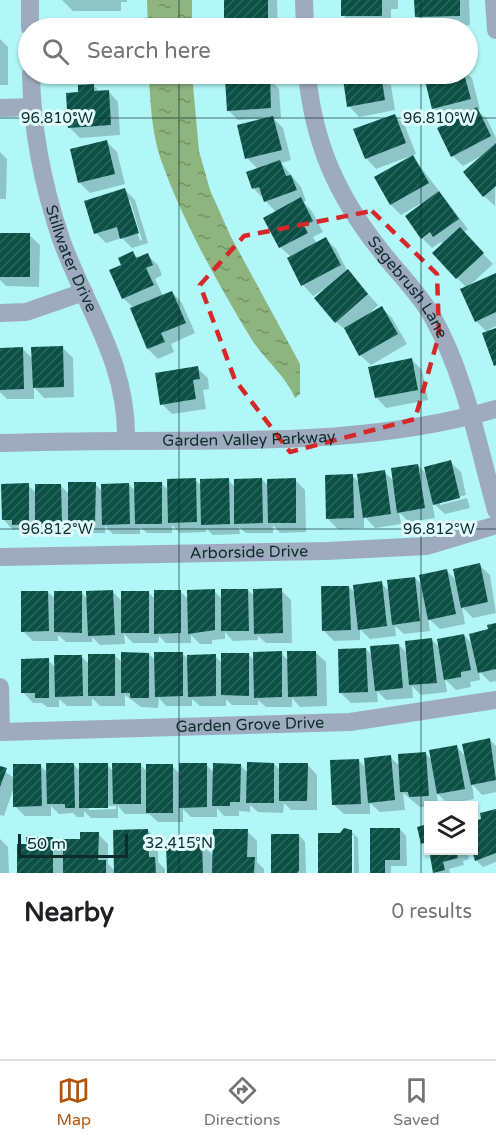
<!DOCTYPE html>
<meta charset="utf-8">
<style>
body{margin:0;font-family:"Varela Round",sans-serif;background:#f2f2f2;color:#202124}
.controls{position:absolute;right:18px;bottom:18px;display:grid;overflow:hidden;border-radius:0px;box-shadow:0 2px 4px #0004}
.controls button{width:54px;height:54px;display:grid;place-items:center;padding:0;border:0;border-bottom:2px solid #e0e0e0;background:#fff;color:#202124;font:30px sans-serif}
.scale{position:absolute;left:18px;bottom:15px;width:110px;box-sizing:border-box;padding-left:6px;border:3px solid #0e2c2c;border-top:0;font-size:16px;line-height:21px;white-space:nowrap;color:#0e2c2c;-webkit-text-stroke:4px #e1fcfc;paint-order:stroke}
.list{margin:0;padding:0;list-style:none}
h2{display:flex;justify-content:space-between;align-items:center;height:78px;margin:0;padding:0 24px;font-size:26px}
h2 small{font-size:20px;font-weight:400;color:#757577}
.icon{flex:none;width:33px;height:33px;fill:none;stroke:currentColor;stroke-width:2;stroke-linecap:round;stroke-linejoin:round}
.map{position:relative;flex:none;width:496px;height:873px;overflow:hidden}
.search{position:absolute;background:#fff;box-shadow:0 2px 4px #0004;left:18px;right:18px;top:18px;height:66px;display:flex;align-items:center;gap:15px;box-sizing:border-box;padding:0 21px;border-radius:33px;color:#757577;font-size:22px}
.sheet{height:186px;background:#fff}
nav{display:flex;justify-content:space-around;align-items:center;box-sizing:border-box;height:84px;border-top:2px solid #e0e0e0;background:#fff;font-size:16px;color:#757577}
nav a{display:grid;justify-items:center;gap:3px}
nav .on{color:#b45309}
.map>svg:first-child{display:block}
.water{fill:url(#water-ripples)}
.shadow{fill:#0003;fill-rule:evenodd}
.building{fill:url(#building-hatch)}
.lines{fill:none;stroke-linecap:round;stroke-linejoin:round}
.minor{stroke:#9eabbe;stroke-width:18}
.marked{fill:none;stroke:#d62828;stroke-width:4.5;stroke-dasharray:12 8;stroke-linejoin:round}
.ticks{fill:none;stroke:#0e2c2c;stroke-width:1.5;stroke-opacity:0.45}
.labels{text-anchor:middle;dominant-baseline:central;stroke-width:6;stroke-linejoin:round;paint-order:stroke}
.street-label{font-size:16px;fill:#0e2c2c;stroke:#e1fcfc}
.ticks-label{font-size:15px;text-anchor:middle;fill:#0e2c2c;stroke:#e1fcfc;stroke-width:6;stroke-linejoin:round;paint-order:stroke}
</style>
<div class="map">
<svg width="496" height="873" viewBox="0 0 496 873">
<defs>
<pattern id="water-ripples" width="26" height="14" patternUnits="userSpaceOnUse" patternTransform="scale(1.5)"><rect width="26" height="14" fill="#8eb47f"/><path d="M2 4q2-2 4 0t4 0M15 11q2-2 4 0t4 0" fill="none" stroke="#729368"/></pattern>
<pattern id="building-hatch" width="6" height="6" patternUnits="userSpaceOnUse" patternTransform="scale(1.5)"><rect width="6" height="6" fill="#0b5044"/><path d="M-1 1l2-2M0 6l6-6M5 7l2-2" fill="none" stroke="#2d665d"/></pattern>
</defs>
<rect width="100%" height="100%" fill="#b1f7f8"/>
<path class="water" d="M 147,0 L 192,0 L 192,28 L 148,28 Z
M 149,74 L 192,74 L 199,151 L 210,190 L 231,237 L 300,364 L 300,394 L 295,398 C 286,376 265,360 252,340 C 218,284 183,222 161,160 C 152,134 150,101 149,74 Z"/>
<path class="shadow" d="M 62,0 L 127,0 L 127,2 L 121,2 L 121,11 L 73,11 Z
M 225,0 L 277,0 L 278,28 L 233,28 L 225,21 Z
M 343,0 L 398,0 L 398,9 L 391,9 L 391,26 L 383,26 L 386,28 L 345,28 L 354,27 L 343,15 Z
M 416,0 L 469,0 L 470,25 L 459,26 L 462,28 L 420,28 L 428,28 L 416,16 Z
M 468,34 L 470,37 L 471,50 L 468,50 Z
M 0,39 L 8,47 L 8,85 L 0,85 Z
M 86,74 L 113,74 L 113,77 L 90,77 Z
M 236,74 L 278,74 L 278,75 L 239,76 Z
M 380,74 L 391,85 L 395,110 L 359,117 L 349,106 Z
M 442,74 L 467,74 L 472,78 L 480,109 L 477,110 L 487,119 L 496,138 L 495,206 L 484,196 L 481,156 L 463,166 L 453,156 L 467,112 L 444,119 L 434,108 L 426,78 Z
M 267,76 L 279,89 L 281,118 L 274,119 L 283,128 L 291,160 L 281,163 L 301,187 L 306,201 L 303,202 L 311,210 L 323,232 L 313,237 L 317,244 L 326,239 L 336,249 L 348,272 L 378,305 L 366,317 L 382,308 L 392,318 L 407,344 L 371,365 L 360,355 L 347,331 L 336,322 L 324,289 L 313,296 L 303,285 L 289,259 L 291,257 L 280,247 L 265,218 L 276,212 L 254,189 L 248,173 L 258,169 L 247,158 L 257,119 L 238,120 L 228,110 Z
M 93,85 L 100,92 L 108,91 L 118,102 L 120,135 L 80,138 L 69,127 L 80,93 Z
M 395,115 L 405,126 L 416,154 L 376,169 L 366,158 Z
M 107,142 L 117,152 L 125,184 L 90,193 L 79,182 Z
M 0,152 L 7,159 L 6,199 L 0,199 Z
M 413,157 L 468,229 L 463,233 L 493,264 L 469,286 L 496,274 L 496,326 L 488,330 L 496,330 L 496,366 L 488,333 L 476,321 L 467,288 L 457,278 L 443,245 L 441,242 L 432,248 L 422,238 L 421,206 L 420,204 L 401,215 L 391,205 L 376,178 Z
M 125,190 L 135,200 L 148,243 L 132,248 L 122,238 L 106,243 L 96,233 ZM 127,200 L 130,200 L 142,240 L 140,241 Z
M 29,235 L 40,245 L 39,287 L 6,286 L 0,280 L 0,256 Z
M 133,253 L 139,259 L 147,255 L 158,265 L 162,275 L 155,279 L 163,296 L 172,292 L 182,303 L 195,333 L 171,344 L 174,352 L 158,359 L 148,349 L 134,308 L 124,299 L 111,271 L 123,265 Z
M 63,348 L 73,358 L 74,397 L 44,398 L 34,387 L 34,399 L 7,399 L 0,392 L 0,349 L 23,349 L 33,359 Z
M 412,360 L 422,370 L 428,400 L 386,408 L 376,397 Z
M 197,368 L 208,378 L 209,389 L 203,390 L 206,409 L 172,414 L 162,404 Z
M 450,462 L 461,472 L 466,495 L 440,502 L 440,505 L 467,498 L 470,508 L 445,514 L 432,502 L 435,518 L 409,522 L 399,512 L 401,524 L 375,528 L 364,516 L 364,528 L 338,529 L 328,519 L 352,476 L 360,483 L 384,472 L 394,481 L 418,465 L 427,475 Z
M 262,479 L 269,487 L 295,480 L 305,490 L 306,532 L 280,533 L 273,525 L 273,533 L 246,533 L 239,527 L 240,534 L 213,535 L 206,528 L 206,532 L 180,533 L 172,525 L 172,533 L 147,533 L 140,527 L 140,534 L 113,534 L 105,526 L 105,533 L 80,533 L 71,524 L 71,534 L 47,534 L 39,526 L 39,534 L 24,534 L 19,529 L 13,530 L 3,519 L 28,485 L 36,493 L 60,485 L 70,495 L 95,484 L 102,491 L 129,484 L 136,492 L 161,483 L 169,491 L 195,480 L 202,486 L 228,480 L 235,487 Z
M 479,565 L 490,575 L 496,613 L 473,618 L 462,607 L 465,624 L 440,629 L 428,618 L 430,631 L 404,634 L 395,626 L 396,636 L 370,639 L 360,629 L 360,640 L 334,641 L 324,631 L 349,587 L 356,594 L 381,583 L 390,592 L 415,578 L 423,586 L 447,571 L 457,581 Z
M 248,590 L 255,597 L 281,590 L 291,600 L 292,643 L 266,643 L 258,636 L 258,640 L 233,641 L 225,632 L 225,639 L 212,640 L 212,644 L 200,644 L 191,635 L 191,643 L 166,643 L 159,636 L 158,643 L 133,643 L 124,634 L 125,644 L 100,645 L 92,637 L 92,642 L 66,642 L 58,635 L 58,641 L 33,641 L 23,631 L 48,592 L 56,600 L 82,593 L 88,600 L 113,592 L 123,602 L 148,592 L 155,599 L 180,591 L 189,600 L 214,591 L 222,599 Z
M 496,625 L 496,681 L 490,682 L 479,671 L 480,680 L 470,682 L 471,687 L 456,690 L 445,679 L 447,692 L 421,695 L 412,686 L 413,698 L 386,700 L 377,691 L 378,702 L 351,703 L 341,693 L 366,649 L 373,656 L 399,645 L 408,654 L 432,640 L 440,648 L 464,635 L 473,645 Z
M 315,652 L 326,662 L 327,706 L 300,707 L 292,698 L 292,707 L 266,707 L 258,700 L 258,705 L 232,705 L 226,699 L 226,706 L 200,706 L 192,699 L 192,706 L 166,706 L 159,698 L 158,708 L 141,707 L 125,695 L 125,706 L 100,706 L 92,698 L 92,706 L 67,706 L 59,699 L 59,707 L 47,707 L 42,703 L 33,703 L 23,692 L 48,660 L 56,668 L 82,657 L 89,664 L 114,655 L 123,663 L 149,654 L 156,661 L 182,653 L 189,660 L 215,656 L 222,663 L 248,654 L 255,661 L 281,653 L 289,661 Z
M 490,740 L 496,746 L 496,792 L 482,795 L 472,784 L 474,799 L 448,804 L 437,793 L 438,806 L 420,807 L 403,793 L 405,810 L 380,812 L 370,803 L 370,814 L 344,814 L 333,804 L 359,761 L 366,768 L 390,757 L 400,766 L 426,754 L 432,760 L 457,747 L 466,757 Z
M 206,764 L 214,773 L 240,765 L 248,773 L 274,764 L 281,771 L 307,764 L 317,775 L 317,810 L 291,810 L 284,803 L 283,813 L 258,812 L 250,805 L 250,812 L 239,811 L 239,816 L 224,816 L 217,808 L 217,817 L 191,817 L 183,809 L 183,822 L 158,822 L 149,814 L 125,814 L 118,806 L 118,818 L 91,818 L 84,811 L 84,817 L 77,817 L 73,813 L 59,814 L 51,806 L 51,816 L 25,816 L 15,806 L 14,787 L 4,816 L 0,815 L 0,768 L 14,778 L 40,766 L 48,773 L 74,765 L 81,772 L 107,765 L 114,772 L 140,765 L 148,772 L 172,766 L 180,774 ZM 116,806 L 116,809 L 89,810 L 89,807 Z
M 496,810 L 496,862 L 483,867 L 476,860 L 474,850 L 474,823 L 483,820 Z
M 428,825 L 428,849 L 423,843 L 419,828 Z
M 348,829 L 358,838 L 359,873 L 354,873 L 354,835 L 351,835 L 351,873 L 319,873 L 342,831 Z
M 400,829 L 406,836 L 407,866 L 391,866 L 391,873 L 371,873 Z
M 147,830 L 158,840 L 158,862 L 165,869 L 165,873 L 18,873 L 52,839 L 65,851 L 98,834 L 108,844 L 108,864 L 116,872 Z
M 247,831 L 257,841 L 257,862 L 264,869 L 264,873 L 169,873 L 201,843 L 214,856 Z
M 299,835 L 305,842 L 306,873 L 272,873 Z
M 0,839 L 8,847 L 9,873 L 0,873 Z
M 430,850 L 467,850 L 469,859 L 463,861 L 464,865 L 449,869 L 450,873 L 435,873 Z"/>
<path class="building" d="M 224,0 L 268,0 L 268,21 L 224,21 Z
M 341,0 L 382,0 L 382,16 L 341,16 Z
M 414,0 L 460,0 L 460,16 L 415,17 Z
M 384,25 L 385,28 L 343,28 L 343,26 Z
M 461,25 L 461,28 L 426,28 L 426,27 Z
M 377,74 L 381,74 L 385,100 L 347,107 L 343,79 Z
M 436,74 L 464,74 L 471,99 L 432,109 L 424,77 Z
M 270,77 L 271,108 L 227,111 L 225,79 Z
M 94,84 L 94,91 L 109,90 L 111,125 L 68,128 L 66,93 L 78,92 L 78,85 Z
M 477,107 L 491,136 L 451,157 L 437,128 Z
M 395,114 L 406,143 L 365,159 L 353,129 Z
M 273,116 L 282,150 L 245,159 L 237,125 Z
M 107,140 L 115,174 L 78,183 L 70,149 Z
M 496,143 L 496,186 L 483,197 L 463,172 Z
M 413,155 L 429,183 L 390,205 L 374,177 Z
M 280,160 L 286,176 L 291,175 L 297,190 L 264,202 L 259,187 L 252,189 L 246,172 Z
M 125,188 L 139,233 L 120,239 L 117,227 L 94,234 L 84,201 Z
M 439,191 L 459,219 L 433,237 L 430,232 L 421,239 L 405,216 Z
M 301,197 L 313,221 L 304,226 L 308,233 L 279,248 L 263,218 Z
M 460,227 L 484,253 L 456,279 L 432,253 Z
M 0,233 L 30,233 L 30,277 L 0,277 Z
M 326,237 L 341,265 L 301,286 L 287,258 Z
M 133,251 L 136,258 L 148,253 L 153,265 L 146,268 L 154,285 L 122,299 L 109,270 L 121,265 L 118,258 Z
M 348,269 L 368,294 L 335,323 L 314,298 Z
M 496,273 L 496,312 L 475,322 L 460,289 Z
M 172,291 L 186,323 L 161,333 L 165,342 L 147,349 L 130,308 Z
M 382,306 L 398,334 L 359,356 L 344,328 Z
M 496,328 L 496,365 L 494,366 L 482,333 Z
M 63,346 L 64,387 L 33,388 L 31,347 Z
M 23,347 L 24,389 L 0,390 L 0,348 Z
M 412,358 L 418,390 L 375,398 L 368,367 Z
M 198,366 L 200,379 L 193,380 L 196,399 L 160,405 L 155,373 Z
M 451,460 L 460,498 L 433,505 L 424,467 Z
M 418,464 L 425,508 L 397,513 L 391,468 Z
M 385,470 L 391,514 L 363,518 L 357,474 Z
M 353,474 L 354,518 L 326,519 L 325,475 Z
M 196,478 L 197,522 L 168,523 L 167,479 Z
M 229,478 L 230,524 L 201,525 L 200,479 Z
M 262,478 L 263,523 L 234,524 L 234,479 Z
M 296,478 L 296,523 L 268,523 L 267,479 Z
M 68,482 L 96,482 L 95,524 L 68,524 Z
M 134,482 L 162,482 L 162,524 L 135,524 Z
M 29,483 L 29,524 L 12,525 L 12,520 L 2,520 L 1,484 Z
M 129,483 L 130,524 L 102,525 L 101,484 Z
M 35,484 L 61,484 L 62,524 L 35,525 Z
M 480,563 L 488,602 L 461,608 L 453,569 Z
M 447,569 L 456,614 L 428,620 L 419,575 Z
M 415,577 L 420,621 L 392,625 L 387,580 Z
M 382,581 L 387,626 L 358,630 L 353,585 Z
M 321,586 L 349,586 L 351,630 L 322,631 Z
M 282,588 L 283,633 L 254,634 L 253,589 Z
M 215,589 L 215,630 L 188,634 L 187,590 Z
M 221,589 L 248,589 L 249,631 L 221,631 Z
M 113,590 L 115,635 L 88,636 L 86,591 Z
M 154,590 L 181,590 L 181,633 L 154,634 Z
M 21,591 L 48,591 L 49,631 L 21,632 Z
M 54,591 L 82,591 L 82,633 L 54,632 Z
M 121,591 L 149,591 L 149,633 L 121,633 Z
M 496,623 L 496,669 L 478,673 L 469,634 L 488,629 L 487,625 Z
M 464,634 L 471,670 L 461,672 L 461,677 L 444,680 L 437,639 Z
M 432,638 L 437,683 L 409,685 L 405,641 Z
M 399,644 L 403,688 L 375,691 L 370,646 Z
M 366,648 L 368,692 L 339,693 L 338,649 Z
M 282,651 L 282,697 L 254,698 L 253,652 Z
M 287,651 L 316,651 L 317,696 L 288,697 Z
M 121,652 L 149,653 L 149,698 L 130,698 L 130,693 L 121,693 Z
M 154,652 L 183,652 L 183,696 L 155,697 Z
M 221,653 L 249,653 L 249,696 L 221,695 Z
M 88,654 L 115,654 L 115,696 L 88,696 Z
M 216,654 L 216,696 L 188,697 L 187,655 Z
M 54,655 L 82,655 L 83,696 L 55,697 Z
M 49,658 L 49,698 L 35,698 L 35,693 L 21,693 L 21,659 Z
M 490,738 L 496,780 L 471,785 L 462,744 Z
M 457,745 L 465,789 L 437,794 L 429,750 Z
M 426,752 L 429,796 L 409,797 L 408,792 L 400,792 L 398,754 Z
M 391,755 L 395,800 L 368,803 L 364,758 Z
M 359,759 L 361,804 L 332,805 L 330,760 Z
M 247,762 L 274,763 L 274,803 L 246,803 Z
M 46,763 L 74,763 L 75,808 L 65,808 L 65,804 L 47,804 Z
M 79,763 L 108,763 L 108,808 L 79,808 Z
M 112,763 L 141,763 L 141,804 L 113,804 Z
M 179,763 L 207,763 L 207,807 L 179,808 Z
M 213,763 L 241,764 L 240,802 L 230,802 L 230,806 L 212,806 Z
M 279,763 L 308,763 L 307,801 L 279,801 Z
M 13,764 L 41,764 L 42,806 L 13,807 Z
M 146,764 L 173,764 L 173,813 L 146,813 Z
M 0,766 L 7,768 L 0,787 Z
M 496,809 L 496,853 L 475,861 L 472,850 L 474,821 L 481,819 L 480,813 Z
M 428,824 L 428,847 L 426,842 L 421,844 L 417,827 Z
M 344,828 L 352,830 L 352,873 L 318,873 L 318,833 L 340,833 Z
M 370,828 L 400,828 L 400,860 L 385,860 L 385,873 L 370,873 Z
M 148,829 L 149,857 L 155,857 L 156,873 L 114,873 L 113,830 Z
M 213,829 L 248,829 L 247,857 L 255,857 L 254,873 L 212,873 Z
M 80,832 L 99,832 L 98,860 L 106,860 L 106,873 L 63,873 L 63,839 L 80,839 Z
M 271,834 L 299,834 L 299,871 L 297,873 L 271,873 Z
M 26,837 L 53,837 L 53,873 L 17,873 L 17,844 L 26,844 Z
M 202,842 L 203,873 L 167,873 L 166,843 Z
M 429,850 L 463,850 L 464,853 L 457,854 L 458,858 L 443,862 L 445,870 L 433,873 Z"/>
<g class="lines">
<g class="minor">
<path d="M 30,0 L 30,28"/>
<path d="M 304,0 L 305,28"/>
<path d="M 494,0 L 496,30"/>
<path id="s1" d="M 31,74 C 32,130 43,186 61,239 C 86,309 128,362 126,441"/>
<path id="s2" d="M 307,74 C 314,144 337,196 381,251 C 397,272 419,293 432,316 C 465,374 478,445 496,510"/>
<path d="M 0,108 L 32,107"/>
<path d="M 0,313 L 26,312 L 84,292"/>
<path id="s3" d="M 0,443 C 43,442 85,441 128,441 C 251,440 377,444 496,409"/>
<path id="s4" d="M 0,557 L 327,551 L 427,546 L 496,525"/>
<path id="s5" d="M 0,687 L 1,732 L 350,722 L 496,700"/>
</g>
</g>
<path class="marked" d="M 372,211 L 437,274 L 439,335 L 415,419 L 290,452 L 235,380 L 200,285 L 244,236 Z"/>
<path class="ticks" d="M 179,0 L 179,28M 421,0 L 421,28M 179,74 L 179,873M 421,74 L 421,873M 0,118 L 496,118M 0,529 L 496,529"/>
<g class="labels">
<g class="street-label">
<text stroke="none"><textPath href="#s1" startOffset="190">Stillwater Drive</textPath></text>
<text stroke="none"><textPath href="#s2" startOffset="240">Sagebrush Lane</textPath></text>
<text stroke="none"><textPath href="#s3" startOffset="249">Garden Valley Parkway</textPath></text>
<text stroke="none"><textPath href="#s4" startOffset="249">Arborside Drive</textPath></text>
<text stroke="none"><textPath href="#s5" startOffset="294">Garden Grove Drive</textPath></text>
</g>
</g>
<g class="ticks-label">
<text x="439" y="123">96.810°W</text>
<text x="57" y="123">96.810°W</text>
<text x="439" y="534">96.812°W</text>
<text x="57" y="534">96.812°W</text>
<text x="179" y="848">32.415°N</text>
</g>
</svg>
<div class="controls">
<button><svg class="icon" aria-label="layers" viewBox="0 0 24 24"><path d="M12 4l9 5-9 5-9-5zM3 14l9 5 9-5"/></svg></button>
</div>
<div class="scale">50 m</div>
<div class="search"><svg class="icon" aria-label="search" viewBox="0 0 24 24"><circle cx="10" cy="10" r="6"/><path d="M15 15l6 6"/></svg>Search here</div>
</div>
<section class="sheet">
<h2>Nearby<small>0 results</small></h2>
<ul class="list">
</ul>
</section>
<nav>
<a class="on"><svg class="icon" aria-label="map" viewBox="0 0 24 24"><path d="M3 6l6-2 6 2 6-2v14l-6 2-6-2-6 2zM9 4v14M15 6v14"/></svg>Map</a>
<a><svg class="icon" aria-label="directions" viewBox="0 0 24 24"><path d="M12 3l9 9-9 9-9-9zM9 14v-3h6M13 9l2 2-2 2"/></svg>Directions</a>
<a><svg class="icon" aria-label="saved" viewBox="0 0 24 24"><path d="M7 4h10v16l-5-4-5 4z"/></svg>Saved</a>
</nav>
